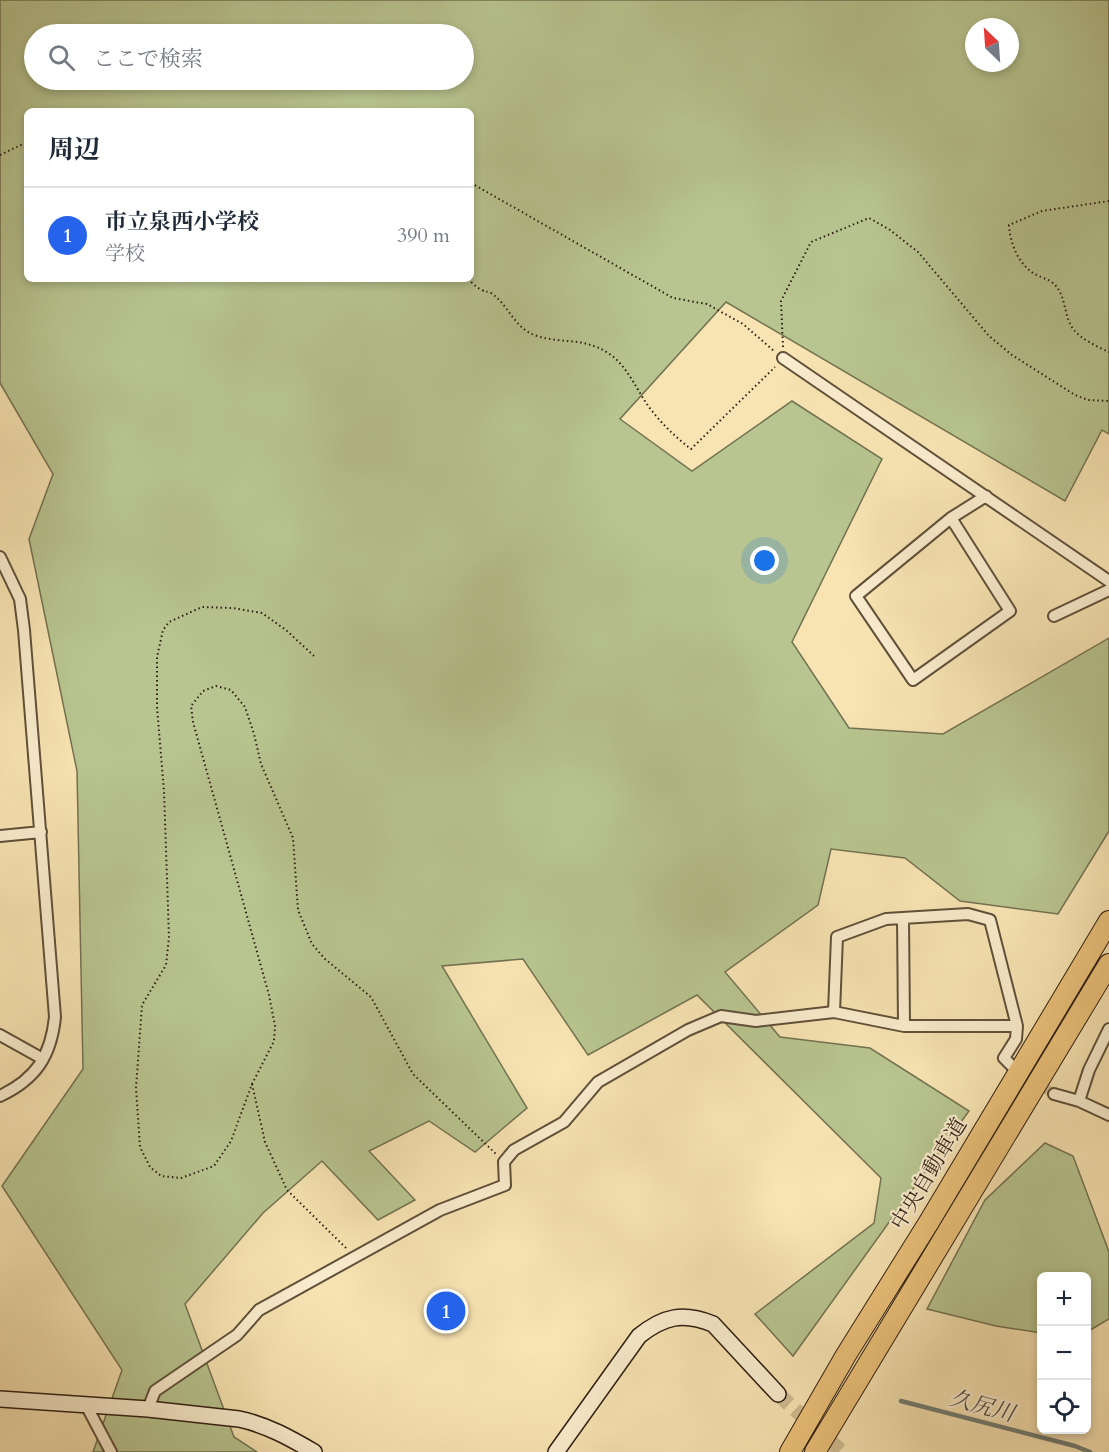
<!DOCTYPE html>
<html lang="ja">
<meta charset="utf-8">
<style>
body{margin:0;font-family:Cardo,"Noto Serif JP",serif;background:#f6f6f7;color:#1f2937}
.controls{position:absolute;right:18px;bottom:18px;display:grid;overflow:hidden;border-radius:9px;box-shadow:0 3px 9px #0003}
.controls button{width:54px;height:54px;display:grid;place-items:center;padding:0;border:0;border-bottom:2px solid #e0e1e3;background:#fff;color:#1f2937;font:30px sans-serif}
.compass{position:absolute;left:965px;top:18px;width:54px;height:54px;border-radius:50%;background:#fff;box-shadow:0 3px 9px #0003;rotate:335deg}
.you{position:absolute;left:765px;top:561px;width:21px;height:21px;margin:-15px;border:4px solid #fff;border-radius:50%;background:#1a73e8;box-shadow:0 0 0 9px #1a73e833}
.badge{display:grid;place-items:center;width:39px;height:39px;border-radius:50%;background:#2563eb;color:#fff;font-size:20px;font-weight:700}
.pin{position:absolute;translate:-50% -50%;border:3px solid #fff;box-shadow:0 2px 6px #0006}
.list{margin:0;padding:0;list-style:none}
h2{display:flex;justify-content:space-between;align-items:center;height:78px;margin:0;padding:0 24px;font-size:26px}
h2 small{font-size:20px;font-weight:400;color:#747a83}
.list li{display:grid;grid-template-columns:39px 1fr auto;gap:18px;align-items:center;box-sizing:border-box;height:96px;padding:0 24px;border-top:2px solid #e0e1e3}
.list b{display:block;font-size:22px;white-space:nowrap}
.list p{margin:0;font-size:20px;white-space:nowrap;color:#747a83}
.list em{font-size:20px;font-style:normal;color:#747a83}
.icon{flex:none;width:33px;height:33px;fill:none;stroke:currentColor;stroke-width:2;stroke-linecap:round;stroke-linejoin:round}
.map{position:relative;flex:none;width:1109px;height:1452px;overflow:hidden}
.search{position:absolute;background:#fff;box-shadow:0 3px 9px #0003;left:24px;top:24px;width:450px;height:66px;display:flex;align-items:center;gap:15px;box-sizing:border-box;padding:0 21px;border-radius:33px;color:#747a83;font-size:22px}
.panel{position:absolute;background:#fff;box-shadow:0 3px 9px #0003;left:24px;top:108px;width:450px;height:174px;border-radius:9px}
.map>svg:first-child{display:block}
.green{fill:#b8c590;stroke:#737251;stroke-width:1.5;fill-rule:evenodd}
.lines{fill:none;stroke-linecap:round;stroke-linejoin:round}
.stream{stroke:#727d74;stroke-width:4.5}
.street-tunnel{stroke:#d0bc93;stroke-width:10;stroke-dasharray:10 5;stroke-linecap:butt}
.secondary-tunnel{stroke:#d0bc93;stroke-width:15;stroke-dasharray:15 8;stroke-linecap:butt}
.street-casing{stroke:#60503a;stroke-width:14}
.secondary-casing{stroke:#2e1e12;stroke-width:18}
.highway-casing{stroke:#2e1e12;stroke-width:22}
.path{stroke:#2e1e12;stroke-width:2;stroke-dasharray:1.5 3;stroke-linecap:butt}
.street{stroke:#faedce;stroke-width:10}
.secondary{stroke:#faedce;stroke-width:15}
.highway{stroke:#ecc27a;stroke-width:20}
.labels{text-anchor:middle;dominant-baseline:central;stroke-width:4.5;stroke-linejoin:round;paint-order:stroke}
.street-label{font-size:21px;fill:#2e1e12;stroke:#faedce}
.water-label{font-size:22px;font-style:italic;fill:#504e43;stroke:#faedce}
</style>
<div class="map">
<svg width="1109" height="1452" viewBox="0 0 1109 1452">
<rect width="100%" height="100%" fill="#f8e4b3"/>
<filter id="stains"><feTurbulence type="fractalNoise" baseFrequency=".00333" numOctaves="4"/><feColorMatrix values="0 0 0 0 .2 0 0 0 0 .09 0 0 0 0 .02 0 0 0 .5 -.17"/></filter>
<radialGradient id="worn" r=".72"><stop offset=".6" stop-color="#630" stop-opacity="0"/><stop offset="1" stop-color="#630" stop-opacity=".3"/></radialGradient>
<path class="green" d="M 0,0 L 1109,0 L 1109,434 L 1102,430 L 1065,501 L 726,302 L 620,419 L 692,471 L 792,401 L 882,459 L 792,642 L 849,728 L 943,734 L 1109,638 L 1109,831 L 1058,914 L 960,901 L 905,858 L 831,849 L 818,905 L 725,972 L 780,1037 L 870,1048 L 969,1111 L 793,1356 L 755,1314 L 874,1223 L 881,1178 L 697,995 L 588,1055 L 523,959 L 442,966 L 527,1108 L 475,1152 L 429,1121 L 369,1151 L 415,1200 L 378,1220 L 322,1161 L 263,1213 L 185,1304 L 234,1437 L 257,1452 L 93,1452 L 122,1370 L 2,1186 L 83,1069 L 77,771 L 29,539 L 53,474 L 0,383 ZM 974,27 L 1010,27 L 1010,63 L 974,63 ZM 34,34 L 464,34 L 464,80 L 34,80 ZM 27,111 L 471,111 L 471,279 L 27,279 Z
M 1045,1143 L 1073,1156 L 1109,1252 L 1109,1319 L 1087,1332 L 1086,1276 L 1042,1276 L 1041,1333 L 996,1326 L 927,1309 L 985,1200 Z"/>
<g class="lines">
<path class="stream" d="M 901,1401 L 1075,1446 L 1090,1452"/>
<path class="street-tunnel" d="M 1017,1069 L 1054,1094"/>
<path class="secondary-tunnel" d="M 778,1394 L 842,1452"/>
<defs>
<path id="street" d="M 783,358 L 1109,581
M 951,518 L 1010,611 L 913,680 L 856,596 L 951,518 L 986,496
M 0,557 L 20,599 L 24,630 L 55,1017 C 51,1056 36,1079 0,1096
M 1054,616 L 1109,590
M 0,836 L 41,832
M 903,918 L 904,1026
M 834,1012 L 837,937 L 886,919 L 968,914 L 990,920 L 1017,1026 L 1016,1039 L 1004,1058 L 1013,1067
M 0,1035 L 43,1059
M 1054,1094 L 1079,1101 L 1109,1115
M 1079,1101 L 1089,1070 L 1109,1029
M 86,1405 L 111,1452
M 148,1409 L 155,1391 L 237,1335 L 259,1310 L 440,1210 L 505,1185 L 504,1162 L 514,1150 L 564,1122 L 598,1082 L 688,1030 L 721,1016 L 756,1021 L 834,1012 L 904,1026 L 1017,1026"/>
<path id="secondary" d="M 0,1399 L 148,1409 L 239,1419 C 267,1425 290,1438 314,1452
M 556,1452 L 639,1336 C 664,1316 683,1312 713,1324 L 778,1394"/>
<path id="highway" d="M 790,1452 L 846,1355 L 929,1222 L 1109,921
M 815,1452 L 1109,964"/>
</defs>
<use href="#street" class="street-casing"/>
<use href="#secondary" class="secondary-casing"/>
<use href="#highway" class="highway-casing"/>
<path class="path" d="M 0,155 L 27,142
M 471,183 L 673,298 L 707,304 L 743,324 L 774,351
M 1109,201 L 1042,211 L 1009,225 C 1010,243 1018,263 1033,273 C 1039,277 1049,279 1054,284 C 1067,296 1063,317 1074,330 C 1081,339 1098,347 1109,352
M 468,279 C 472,283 477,288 482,290 C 486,292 487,291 491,293 C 510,306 513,328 537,336 C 563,344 583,337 608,353 C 627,365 636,389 649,407 C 661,423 675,437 691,449 L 775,367
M 783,347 L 781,301 L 811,242 L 869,218 L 890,230 L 918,252 L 989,336 L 1012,355 L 1075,395 L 1088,400 L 1109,401
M 314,656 L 286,630 L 262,613 L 232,608 L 202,607 L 169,622 L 163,630 L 157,657 L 157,707 L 164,791 L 169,937 L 166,965 L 142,1005 L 136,1088 L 140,1147 L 150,1167 L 161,1176 L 181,1178 L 214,1166 L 231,1141 L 252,1084 L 274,1041 L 275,1026 L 269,995 L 193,722 L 191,706 L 203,691 L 216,686 L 231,690 L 245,707 L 254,734 L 261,764 L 293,838 L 298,910 L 312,944 L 325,959 L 371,997 L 413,1074 L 496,1154
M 252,1084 L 265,1142 L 287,1190 L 346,1248"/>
<use href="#street" class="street"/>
<use href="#secondary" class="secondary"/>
<use href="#highway" class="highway"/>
</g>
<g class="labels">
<g class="street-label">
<text transform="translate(929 1174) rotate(-59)">中央自動車道</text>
</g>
<g class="water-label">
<text transform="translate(982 1406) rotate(15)">久尻川</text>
</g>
</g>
<rect width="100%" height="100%" filter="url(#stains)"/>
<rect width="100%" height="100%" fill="url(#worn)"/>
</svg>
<div class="controls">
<button>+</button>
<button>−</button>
<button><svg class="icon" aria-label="locate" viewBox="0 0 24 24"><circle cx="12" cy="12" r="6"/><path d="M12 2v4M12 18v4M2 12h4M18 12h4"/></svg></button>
</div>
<svg class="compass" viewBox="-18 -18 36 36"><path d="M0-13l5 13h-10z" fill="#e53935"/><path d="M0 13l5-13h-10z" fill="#747a83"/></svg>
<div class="you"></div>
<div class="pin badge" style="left:446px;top:1311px">1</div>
<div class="search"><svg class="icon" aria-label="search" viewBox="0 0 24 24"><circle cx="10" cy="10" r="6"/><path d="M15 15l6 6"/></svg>ここで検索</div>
<section class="panel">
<h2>周辺<small></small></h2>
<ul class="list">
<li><span class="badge">1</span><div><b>市立泉西小学校</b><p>学校</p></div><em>390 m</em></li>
</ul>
</section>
</div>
